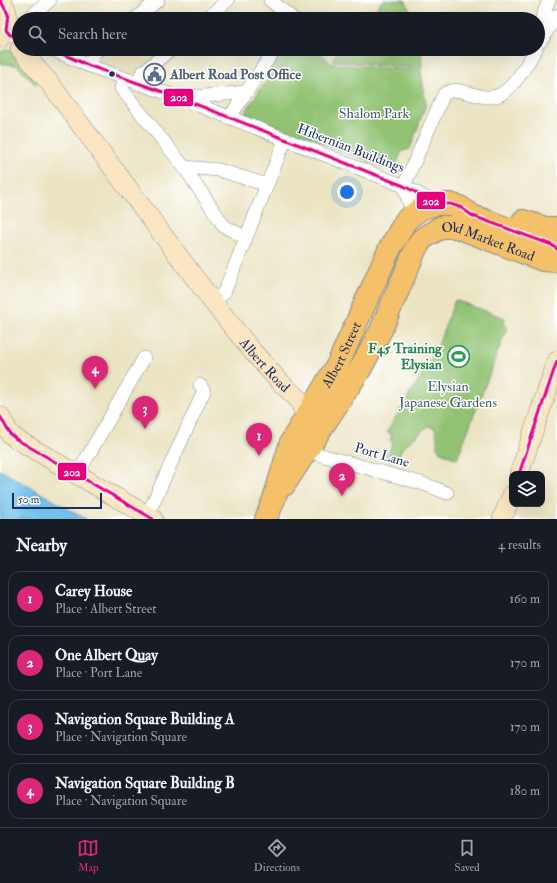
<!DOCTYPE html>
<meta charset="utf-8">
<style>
body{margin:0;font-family:"IM FELL Double Pica",serif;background:#20242c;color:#f1f3f6}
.controls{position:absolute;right:12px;bottom:12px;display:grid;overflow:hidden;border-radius:8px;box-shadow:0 4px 16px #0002}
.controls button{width:36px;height:36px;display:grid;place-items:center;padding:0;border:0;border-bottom:1px solid #363941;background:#171b24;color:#f1f3f6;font:20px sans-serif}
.scale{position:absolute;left:12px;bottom:10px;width:90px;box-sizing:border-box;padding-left:4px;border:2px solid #1b2f5e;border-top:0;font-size:11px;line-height:14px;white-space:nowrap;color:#1b2f5e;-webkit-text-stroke:3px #fff;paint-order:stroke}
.you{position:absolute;left:347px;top:192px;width:14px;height:14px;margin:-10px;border:3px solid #fff;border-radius:50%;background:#1a73e8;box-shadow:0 0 0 6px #1a73e833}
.badge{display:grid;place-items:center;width:26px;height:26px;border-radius:50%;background:#db2777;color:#fff;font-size:13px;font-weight:700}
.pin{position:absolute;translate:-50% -33px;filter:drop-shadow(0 1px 2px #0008)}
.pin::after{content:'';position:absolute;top:21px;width:14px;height:12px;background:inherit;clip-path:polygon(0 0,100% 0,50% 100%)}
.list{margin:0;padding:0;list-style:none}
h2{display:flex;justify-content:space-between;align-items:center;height:52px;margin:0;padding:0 16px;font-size:17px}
h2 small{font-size:13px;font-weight:400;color:#9ea1a6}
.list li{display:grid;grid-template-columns:26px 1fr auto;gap:12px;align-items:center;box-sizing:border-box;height:56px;margin:0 8px 8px;padding:0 8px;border:1px solid #363941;border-radius:12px}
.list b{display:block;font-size:15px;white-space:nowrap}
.list p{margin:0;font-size:13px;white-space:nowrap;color:#9ea1a6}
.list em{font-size:13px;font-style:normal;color:#9ea1a6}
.icon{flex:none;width:22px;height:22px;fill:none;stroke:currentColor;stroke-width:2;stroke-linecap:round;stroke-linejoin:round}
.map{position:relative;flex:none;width:557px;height:519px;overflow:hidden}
.search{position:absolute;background:#171b24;box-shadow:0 4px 16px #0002;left:12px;right:12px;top:12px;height:44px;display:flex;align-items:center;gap:10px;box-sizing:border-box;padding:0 14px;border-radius:22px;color:#9ea1a6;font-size:15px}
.sheet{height:308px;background:#171b24}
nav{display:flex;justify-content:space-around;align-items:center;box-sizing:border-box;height:56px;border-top:1px solid #363941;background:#171b24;font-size:11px;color:#9ea1a6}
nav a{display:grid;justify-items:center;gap:2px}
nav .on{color:#db2777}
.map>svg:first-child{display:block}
.green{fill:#91c272;stroke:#567868}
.water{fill:#6ec0ea;stroke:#4478a4}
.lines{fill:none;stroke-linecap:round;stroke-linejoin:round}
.street-casing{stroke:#838a90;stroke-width:14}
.secondary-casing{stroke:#838a90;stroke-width:20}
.highway-casing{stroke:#838a90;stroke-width:24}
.street{stroke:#fff;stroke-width:13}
.secondary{stroke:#fbe6c3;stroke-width:19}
.highway{stroke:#f4c16a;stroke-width:22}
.bus-1-casing{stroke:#fff;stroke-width:6}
.bus-1{stroke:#e5007d;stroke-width:3}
.bus-dot{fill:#1b2f5e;stroke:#fff;stroke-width:1.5}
.labels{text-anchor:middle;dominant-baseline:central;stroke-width:3;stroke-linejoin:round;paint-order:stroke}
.service-label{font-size:14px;font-weight:bold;fill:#4e5e75;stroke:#fff;text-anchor:start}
.park-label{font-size:14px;fill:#446265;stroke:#fff}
.street-label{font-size:14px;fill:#1b2f5e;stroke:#fff}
.leisure-label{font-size:14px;font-weight:bold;fill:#27864d;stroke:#fff;text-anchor:end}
.line-badge{stroke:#fff;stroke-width:1.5}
.badge-label{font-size:11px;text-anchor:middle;font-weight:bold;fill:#fff}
</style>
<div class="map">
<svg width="557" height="519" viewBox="0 0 557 519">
<rect width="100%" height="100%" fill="#fff"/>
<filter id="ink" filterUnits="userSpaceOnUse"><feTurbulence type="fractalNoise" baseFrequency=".025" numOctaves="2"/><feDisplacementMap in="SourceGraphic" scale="8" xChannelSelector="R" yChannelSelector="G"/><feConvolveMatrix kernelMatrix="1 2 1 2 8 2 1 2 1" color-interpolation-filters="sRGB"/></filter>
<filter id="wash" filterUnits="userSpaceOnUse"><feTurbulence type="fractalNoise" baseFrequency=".012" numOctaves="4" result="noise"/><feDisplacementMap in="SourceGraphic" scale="16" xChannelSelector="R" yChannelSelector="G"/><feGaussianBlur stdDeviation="0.9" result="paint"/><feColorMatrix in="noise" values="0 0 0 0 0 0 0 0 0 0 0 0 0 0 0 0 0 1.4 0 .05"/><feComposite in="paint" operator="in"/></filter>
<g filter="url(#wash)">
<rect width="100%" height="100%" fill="#ebe4c3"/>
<path class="green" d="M 383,0 L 405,0 L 409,8 L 410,19 L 367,19 Z
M 10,49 L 40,81 L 36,85 L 16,65 L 0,63 L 0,52 Z
M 287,49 L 316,49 L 332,64 L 421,71 L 426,104 L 410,149 L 402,151 L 397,163 L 381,166 L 245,113 L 261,88 L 271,76 L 271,69 Z
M 341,49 L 421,49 L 422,69 L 333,61 L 333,58 Z
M 455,300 L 505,318 L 503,324 L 507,328 L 457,459 L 439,451 L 440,449 L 437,448 L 437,437 L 435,428 L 428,426 L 402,448 L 397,461 L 386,457 L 393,443 L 390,440 L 392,435 L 387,432 L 436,351 Z"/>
<path class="water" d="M 0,470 L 86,519 L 0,519 Z"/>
</g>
<g filter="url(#ink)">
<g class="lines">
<defs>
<path id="street" d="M 270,0 L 293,19
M 28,19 L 50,0
M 135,19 L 158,0
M 206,19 L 228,0
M 10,35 L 19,35
M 544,37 L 539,26 L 549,0
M 540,42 L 557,15
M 51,49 L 90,66 L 180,98 L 404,186 L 437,204
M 90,66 L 94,53 L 99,49
M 124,79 L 121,88 L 184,167 L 224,226 L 246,238
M 137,83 L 142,73 L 171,49
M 182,98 L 247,92
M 229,118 L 275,49
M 184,167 L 219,170 L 267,185
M 404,186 L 444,94 C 461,82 481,105 501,94 C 515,87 528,62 536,49
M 404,186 L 408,200 L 414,213
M 212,301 L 224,293 L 285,140
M 307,451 L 424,484 L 447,493
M 77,475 L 144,358
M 145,514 L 152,505 L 204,391 L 200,385"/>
<g id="secondary">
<path d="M 0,38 C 11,27 10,11 0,0"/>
<path id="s1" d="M 20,49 L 48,81 L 212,301 L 253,352 L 280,382 L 298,399 L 312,427"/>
<path d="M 0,416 L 10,434 L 16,439 L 153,519"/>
<path d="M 519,474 L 557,361"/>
<path d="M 502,519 L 512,495"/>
</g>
<g id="highway">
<path d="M 523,221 L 545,228 L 557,228"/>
<path id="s2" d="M 284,485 L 361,368 L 381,330 L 416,248 L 422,239 L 441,227 L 457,227 L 543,260 L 557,261"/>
<path id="s3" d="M 266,519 L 274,499 L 291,442 L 338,364 L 389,250 L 406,220 L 422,208 L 437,204 L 450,204 L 460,207 L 473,216 L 552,245 L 557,249"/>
</g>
</defs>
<use href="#street" class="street-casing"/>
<use href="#secondary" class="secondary-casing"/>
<use href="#highway" class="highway-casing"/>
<use href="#street" class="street"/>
<use href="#secondary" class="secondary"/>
<use href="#highway" class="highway"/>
<defs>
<path id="bus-1" d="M 0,0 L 8,14 L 6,30 L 10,35 L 19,35
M 51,49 L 90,66 L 180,98 L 404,186 L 437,204 L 450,204 L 460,207 L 473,216 L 552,245 L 557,249
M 0,416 L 10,434 L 16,439 L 153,519
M 519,474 L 557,361"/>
</defs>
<use href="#bus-1" class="bus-1-casing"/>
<use href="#bus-1" class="bus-1"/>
</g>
</g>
<defs>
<symbol id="civic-ring" viewBox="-11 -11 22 22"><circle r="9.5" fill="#fff" stroke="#5c6f8a" stroke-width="1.5"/><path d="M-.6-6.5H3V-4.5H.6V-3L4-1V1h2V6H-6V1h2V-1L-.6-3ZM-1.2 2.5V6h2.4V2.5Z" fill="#5c6f8a"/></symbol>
<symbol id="stadium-ring" viewBox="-11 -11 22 22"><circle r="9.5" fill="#fff" stroke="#2e9e5b" stroke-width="1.5"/><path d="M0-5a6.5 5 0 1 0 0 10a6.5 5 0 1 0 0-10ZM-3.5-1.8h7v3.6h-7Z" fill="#2e9e5b"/></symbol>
</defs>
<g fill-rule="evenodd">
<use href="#civic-ring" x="142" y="62" width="25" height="25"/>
<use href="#stadium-ring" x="446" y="344" width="25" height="25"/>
</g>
<circle class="bus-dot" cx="112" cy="74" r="3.5"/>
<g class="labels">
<g class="service-label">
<text x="170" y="74">Albert Road Post Office</text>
</g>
<g class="park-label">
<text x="374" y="113">Shalom Park</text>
<text x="448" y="386">Elysian<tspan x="448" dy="16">Japanese Gardens</tspan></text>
</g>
<g class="street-label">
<text transform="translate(351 148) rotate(21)">Hibernian Buildings</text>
<text stroke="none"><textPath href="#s2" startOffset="355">Old Market Road</textPath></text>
<text stroke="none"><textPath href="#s3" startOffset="182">Albert Street</textPath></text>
<text stroke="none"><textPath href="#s1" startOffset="400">Albert Road</textPath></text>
<text transform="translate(382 455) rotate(16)">Port Lane</text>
</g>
<g class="leisure-label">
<text x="442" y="348">F45 Training<tspan x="442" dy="16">Elysian</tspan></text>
</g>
</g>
<g class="line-badge">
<rect x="163" y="88" width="31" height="19" rx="4" fill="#e5007d"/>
<rect x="416" y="191" width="30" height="19" rx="4" fill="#e5007d"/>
<rect x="57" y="462" width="30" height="19" rx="4" fill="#e5007d"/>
</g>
<g class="badge-label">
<text x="179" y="101">202</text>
<text x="431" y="205">202</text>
<text x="72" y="476">202</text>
</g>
</svg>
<div class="controls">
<button><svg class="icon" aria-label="layers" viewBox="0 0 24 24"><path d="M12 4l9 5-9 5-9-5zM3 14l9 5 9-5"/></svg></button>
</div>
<div class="scale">50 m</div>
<div class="you"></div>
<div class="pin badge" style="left:259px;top:456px">1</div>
<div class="pin badge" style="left:342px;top:496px">2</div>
<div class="pin badge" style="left:145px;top:429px">3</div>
<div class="pin badge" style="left:95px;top:389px">4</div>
<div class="search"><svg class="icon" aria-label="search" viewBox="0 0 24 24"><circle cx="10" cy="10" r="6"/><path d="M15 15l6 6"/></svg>Search here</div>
</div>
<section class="sheet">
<h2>Nearby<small>4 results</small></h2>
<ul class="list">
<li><span class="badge">1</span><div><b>Carey House</b><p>Place · Albert Street</p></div><em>160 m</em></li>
<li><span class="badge">2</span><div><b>One Albert Quay</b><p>Place · Port Lane</p></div><em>170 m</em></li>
<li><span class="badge">3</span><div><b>Navigation Square Building A</b><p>Place · Navigation Square</p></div><em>170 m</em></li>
<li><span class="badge">4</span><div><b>Navigation Square Building B</b><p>Place · Navigation Square</p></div><em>180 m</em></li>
</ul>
</section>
<nav>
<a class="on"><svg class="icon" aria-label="map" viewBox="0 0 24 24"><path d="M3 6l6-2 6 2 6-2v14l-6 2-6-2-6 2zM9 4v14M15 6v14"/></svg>Map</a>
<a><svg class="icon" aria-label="directions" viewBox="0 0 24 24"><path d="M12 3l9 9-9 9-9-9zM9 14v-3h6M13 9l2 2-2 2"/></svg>Directions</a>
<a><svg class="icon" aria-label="saved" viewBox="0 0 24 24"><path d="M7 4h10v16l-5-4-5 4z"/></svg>Saved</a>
</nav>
